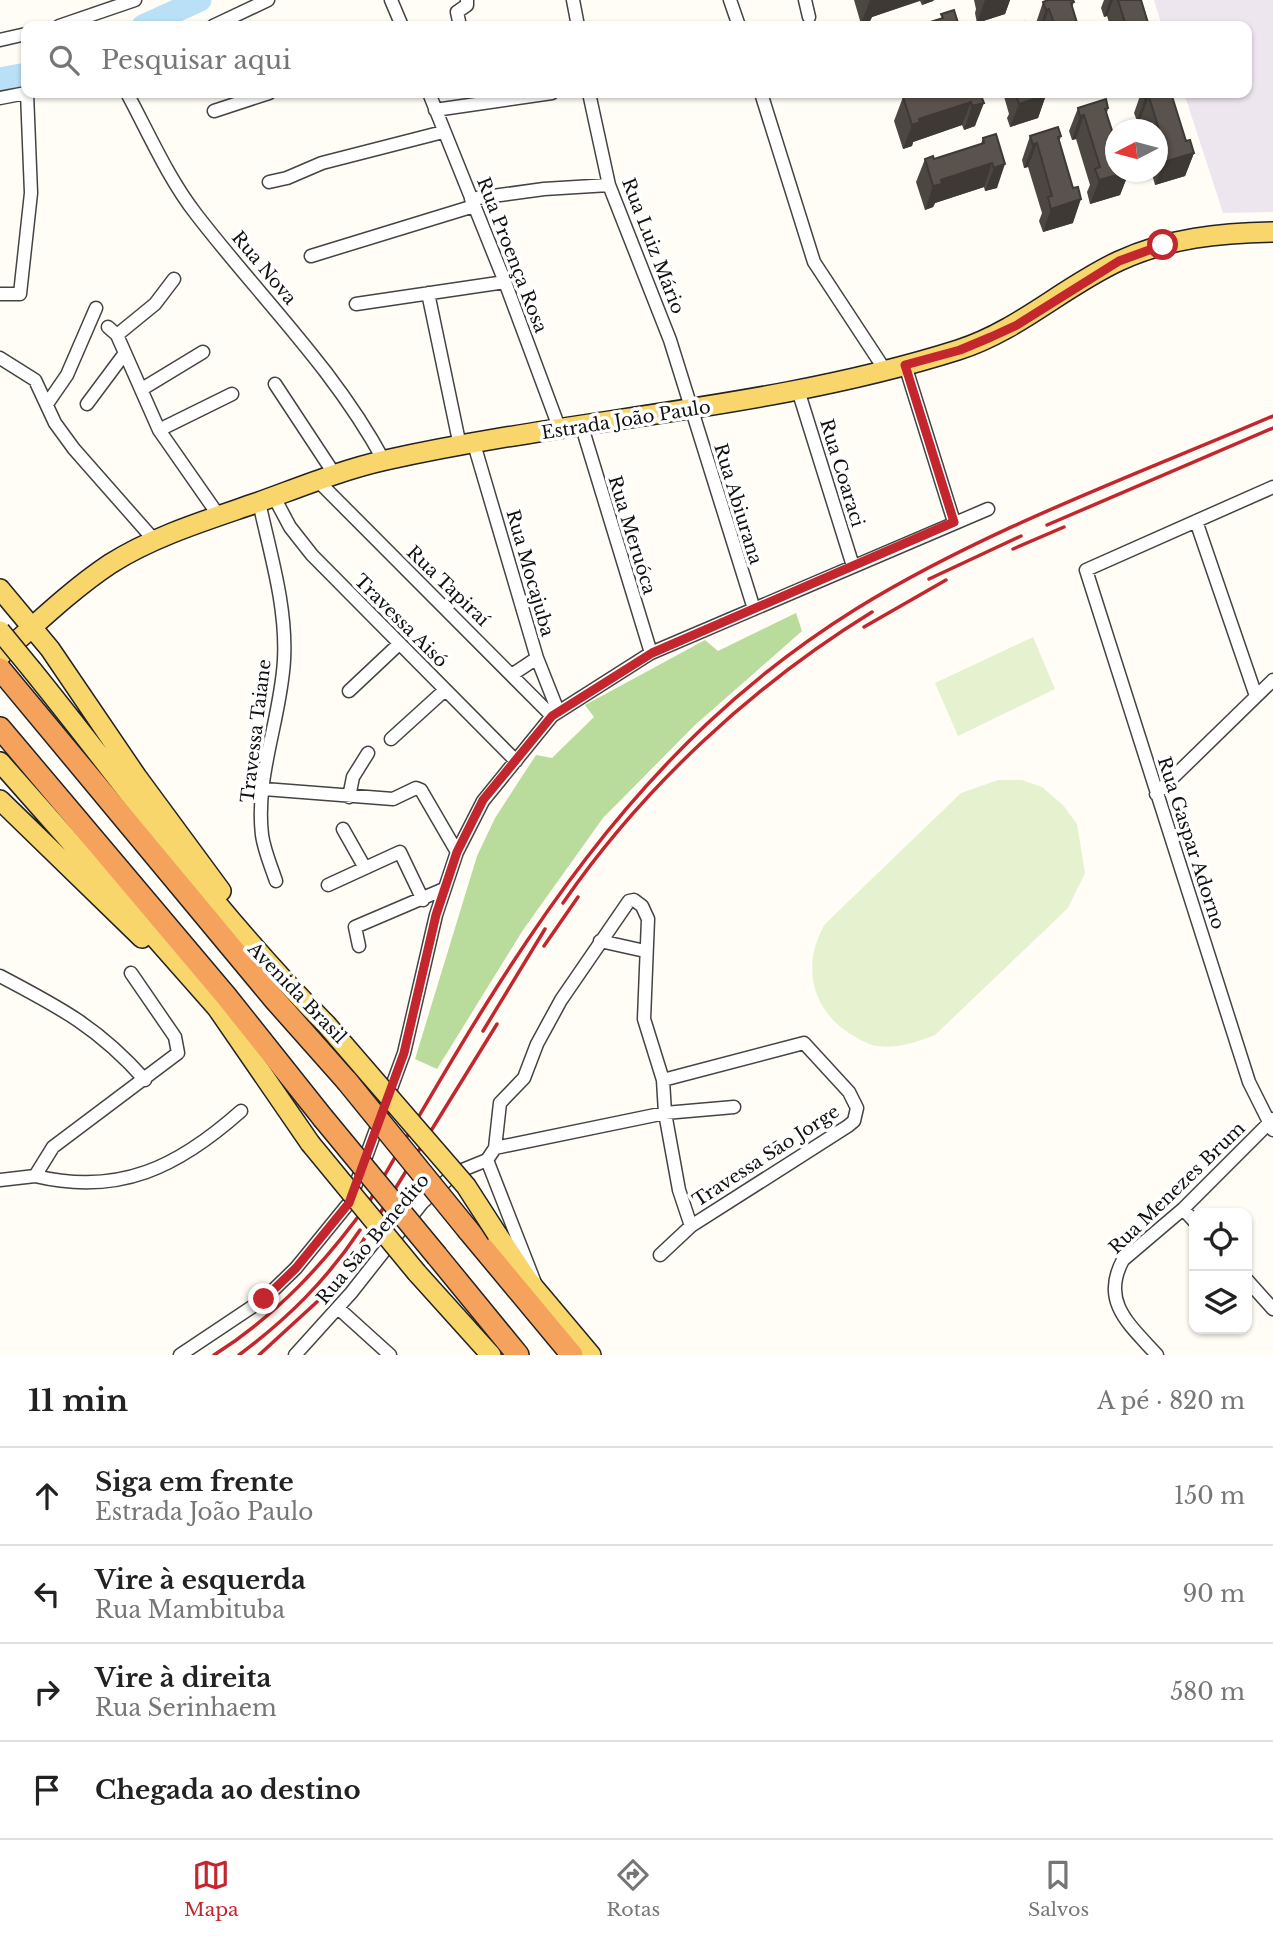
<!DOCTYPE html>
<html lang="pt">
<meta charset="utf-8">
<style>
body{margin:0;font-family:"Libre Baskerville",serif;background:#f6f6f6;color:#222}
.controls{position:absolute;right:21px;bottom:21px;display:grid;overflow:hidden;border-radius:14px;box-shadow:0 2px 5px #0004}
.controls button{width:63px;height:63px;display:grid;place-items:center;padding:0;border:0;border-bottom:2px solid #e0e0e0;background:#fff;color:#222;font:35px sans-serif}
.compass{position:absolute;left:1105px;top:119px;width:63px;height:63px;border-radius:50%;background:#fff;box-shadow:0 2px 5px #0004;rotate:264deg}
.stop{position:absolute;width:21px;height:21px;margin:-16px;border:5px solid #c4262e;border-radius:50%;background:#fff}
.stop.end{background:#c4262e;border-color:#fff;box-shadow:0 2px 7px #0008}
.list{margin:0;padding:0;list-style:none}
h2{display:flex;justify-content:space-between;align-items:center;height:91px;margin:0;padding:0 28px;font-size:30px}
h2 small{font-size:23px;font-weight:400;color:#767676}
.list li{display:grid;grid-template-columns:46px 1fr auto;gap:21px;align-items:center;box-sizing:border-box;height:98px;padding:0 28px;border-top:2px solid #e0e0e0}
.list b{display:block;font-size:26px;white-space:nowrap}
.list p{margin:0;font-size:23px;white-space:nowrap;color:#767676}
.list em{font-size:23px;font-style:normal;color:#767676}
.icon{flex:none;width:38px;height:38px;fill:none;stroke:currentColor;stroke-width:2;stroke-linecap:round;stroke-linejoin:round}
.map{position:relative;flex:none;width:1273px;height:1355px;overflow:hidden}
.search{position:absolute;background:#fff;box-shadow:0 2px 5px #0004;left:21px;right:21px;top:21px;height:77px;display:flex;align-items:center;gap:18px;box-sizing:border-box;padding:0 24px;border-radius:14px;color:#767676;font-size:26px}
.sheet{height:483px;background:#fff}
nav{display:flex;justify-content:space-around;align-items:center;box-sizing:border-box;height:98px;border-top:2px solid #e0e0e0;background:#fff;font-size:19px;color:#767676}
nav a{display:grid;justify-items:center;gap:4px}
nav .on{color:#c4262e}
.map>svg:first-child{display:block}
.industrial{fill:#eee6ef}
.forest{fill:#b9dc9c}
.pitch{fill:#e6f2cf}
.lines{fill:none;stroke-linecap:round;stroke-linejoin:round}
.river{stroke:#b9e0f7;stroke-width:23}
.street-casing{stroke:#444;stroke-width:15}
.primary-casing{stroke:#222;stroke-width:22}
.highway-casing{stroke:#222;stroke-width:24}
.street{stroke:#fff;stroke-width:12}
.primary{stroke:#f9d66b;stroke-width:19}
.highway{stroke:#f5a25d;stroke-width:21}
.rail{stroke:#c4262e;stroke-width:3.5}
.primary-bridge-casing{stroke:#222;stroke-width:22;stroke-linecap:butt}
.highway-bridge-casing{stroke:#222;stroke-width:24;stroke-linecap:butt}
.primary-bridge{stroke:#f9d66b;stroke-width:19}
.highway-bridge{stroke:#f5a25d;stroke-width:21}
.wall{fill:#4d4742}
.shaded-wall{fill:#3f3936}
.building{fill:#5a524d;stroke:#3f3936;stroke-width:2}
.route{stroke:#c4262e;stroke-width:9}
.labels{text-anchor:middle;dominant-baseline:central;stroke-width:7;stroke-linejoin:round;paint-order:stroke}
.street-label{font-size:18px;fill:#111;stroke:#fff}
</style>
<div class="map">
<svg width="1273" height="1355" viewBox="0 0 1273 1355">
<rect width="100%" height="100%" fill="#fffdf5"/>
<path class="industrial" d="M 1154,0 L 1273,0 L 1273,212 L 1223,213 L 1184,93 L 1247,93 L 1247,26 L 1162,26 Z"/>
<path class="forest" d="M 796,613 L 802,631 L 695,725 L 603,818 L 523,930 L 437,1069 L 415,1059 L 477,856 L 495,818 L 536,755 L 552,758 L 594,717 L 585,705 L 705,640 L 718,651 Z"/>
<path class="pitch" d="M 1033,637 L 1055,689 L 958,736 L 935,683 Z
M 998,780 L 1022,780 L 1042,787 L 1063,805 L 1077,824 L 1085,873 L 1068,908 L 935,1035 C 918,1042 896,1049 877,1046 C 869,1045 859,1039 852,1035 C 811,1011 801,964 825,924 L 961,793 Z"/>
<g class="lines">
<path class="river" d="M 143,26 L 200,0
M 0,79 L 26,74"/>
<defs>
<path id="street" d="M 391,0 L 402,26
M 573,0 L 578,26
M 730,0 L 739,26
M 805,0 L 809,17
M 59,26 L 135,0
M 213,26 L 268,0
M 460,26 L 457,12 L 467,5 L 467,0
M 0,40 L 26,34
M 127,93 C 148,132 168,178 196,214 C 259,296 334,368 384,461
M 429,93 L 505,282 L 560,430
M 589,93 L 609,185 L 670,340 L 754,609
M 761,93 L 814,262 L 885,370
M 0,98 L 26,93
M 435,110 L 552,93
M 214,111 L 269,93
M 269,182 L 287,178 L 322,163 L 443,132
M 471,199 L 544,189 L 609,185
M 311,256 L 474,206
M 428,293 L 460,446
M 0,294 L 20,294 L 31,193 L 27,93
M 356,304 L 505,282
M 108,327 L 117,335 L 159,430 L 219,516
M 117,335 L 155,304 L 174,279
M 0,358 L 35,380 L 55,423 L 74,449 L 155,541
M 905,365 L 954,522
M 275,384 L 335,475
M 142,389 L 203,352
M 798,390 L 853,566
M 47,404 L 67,375 L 96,308
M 87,404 L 125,353
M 582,427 L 651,653
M 159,430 L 232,394
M 474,444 L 537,658 L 558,711
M 318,481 L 552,716
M 1273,487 L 1086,570 L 1249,1082 L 1273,1130
M 274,497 L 290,527 L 312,555 L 516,761
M 259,502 C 270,553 287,607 284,660 C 281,718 255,776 262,835 C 264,850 271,866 276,881
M 1196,521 L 1256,696
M 513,674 L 537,658
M 349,691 L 399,644
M 391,739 L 445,690
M 264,789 L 393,799 L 416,788 L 421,790 L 457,852
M 1156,794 L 1273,680
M 349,797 L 353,777 L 368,753
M 343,829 L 365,868
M 328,885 L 400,852 L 423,900
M 600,941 L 645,951
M 359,946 L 355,927 L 444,889
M 0,976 C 61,1008 99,1028 145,1080
M 495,1148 L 665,1113 L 734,1107
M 487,1160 L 495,1148 L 500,1103 L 524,1078 L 537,1044 L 561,1000 L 629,901 L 634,900 L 642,906 L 648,919 L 644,1019 L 663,1080 L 665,1113 L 679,1190 L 691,1226
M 487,1160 L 535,1283
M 35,1176 C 120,1196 178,1167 241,1111
M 0,1180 L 35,1176 L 53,1147 L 178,1053 L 175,1037 L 131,973
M 1183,1209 L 1194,1221
M 660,1255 L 691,1226 L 848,1126 L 854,1121 L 857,1108 L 849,1092 L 804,1043 L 663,1080
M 1247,1280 L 1273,1309
M 338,1308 L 390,1355
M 180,1355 L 264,1299 L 296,1268 L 349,1203 L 404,1053 L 436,915 L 457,852 L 483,801 L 552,716 L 651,653 L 988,509
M 295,1355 L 351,1293 L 422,1203 L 455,1173 L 487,1160
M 1157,1355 C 1130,1325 1100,1302 1123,1260 L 1183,1209 L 1273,1119"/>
<path id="primary" d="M 0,589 L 50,649 L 137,777 L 221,891
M 0,656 C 35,625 71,590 110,564 C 154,536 207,520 256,503 C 298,488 341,470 386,460 C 575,418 772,409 958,350 C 1018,331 1063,287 1119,261 C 1168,238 1220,233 1273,232
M 32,670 C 129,790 217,915 326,1024
M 0,762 L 217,1008 L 310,1143
M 0,800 L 142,938
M 497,1234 L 527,1279 L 591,1355
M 417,1273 L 491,1355"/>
<path id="highway" d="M 0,669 L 275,1000 L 346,1080
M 0,728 L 226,996 L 323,1118
M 468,1230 L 572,1355
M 437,1256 L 518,1355"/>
</defs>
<use href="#street" class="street-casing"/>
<use href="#primary" class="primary-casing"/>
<use href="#highway" class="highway-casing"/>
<use href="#street" class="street"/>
<use href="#primary" class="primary"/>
<use href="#highway" class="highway"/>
<path class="rail" d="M 1047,525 L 1273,428
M 1013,549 L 1064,527
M 929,579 L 1021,536
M 864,627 L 946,580
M 563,903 C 643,787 752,686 872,612
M 544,946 L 578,897
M 483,1031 L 545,929
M 361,1244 L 497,1024
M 214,1355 C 277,1315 325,1263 369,1202 C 504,970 620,756 856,609 C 986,529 1133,476 1273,416
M 239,1355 C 287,1319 326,1281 360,1230
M 259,1355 L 319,1300"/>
<defs>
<path id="primary-bridge" d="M 0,631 L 32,670
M 326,1024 L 466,1186 L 497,1234
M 310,1143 L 417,1273"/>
<path id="highway-bridge" d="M 346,1080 L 468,1230
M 323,1118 L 437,1256"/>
</defs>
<use href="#primary-bridge" class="primary-bridge-casing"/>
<use href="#highway-bridge" class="highway-bridge-casing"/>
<use href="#primary-bridge" class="primary-bridge"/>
<use href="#highway-bridge" class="highway-bridge"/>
</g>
<path class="wall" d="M 854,0 L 934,0 L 933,1 L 922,5 L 920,1 L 872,17 L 870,21 L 861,24 Z
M 974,0 L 1010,0 L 1005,14 L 977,23 L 975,13 L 976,9 Z
M 1104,0 L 1141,0 L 1149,26 L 1110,26 L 1107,16 L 1104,17 L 1101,8 Z
M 1043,2 L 1074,2 L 1072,7 L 1078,26 L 1035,26 Z
M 980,93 L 975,126 L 964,130 L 962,125 L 913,142 L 912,146 L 903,149 L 894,121 L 903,97 Z
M 1003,93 L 1046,93 L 1046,95 L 1038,118 L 1010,127 L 1007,118 L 1009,114 Z
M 1141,93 L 1172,93 L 1171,94 L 1186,141 L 1194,153 L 1185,176 L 1155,185 L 1152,174 L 1152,172 L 1158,172 L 1158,130 L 1143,130 L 1140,120 L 1137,121 L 1134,113 Z
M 1078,108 L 1108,108 L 1107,113 L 1116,172 L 1129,172 L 1120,195 L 1090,204 L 1087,192 L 1090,185 L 1076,139 L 1072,140 L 1069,131 Z
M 996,134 L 997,188 L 985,191 L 984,187 L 935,203 L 933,207 L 925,210 L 916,182 L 925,159 L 934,159 L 981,144 L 983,138 Z
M 1030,136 L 1061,136 L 1059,142 L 1073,223 L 1043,232 L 1039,221 L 1042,213 L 1028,167 L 1024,168 L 1022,160 Z"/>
<path class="shaded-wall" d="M 870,0 L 921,0 L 872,17 L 870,21 L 861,24 Z
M 924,0 L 934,0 L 933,1 L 922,5 Z
M 985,0 L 1010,0 L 1005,14 L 977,23 Z
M 1110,0 L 1113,0 L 1107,16 L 1104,17 Z
M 1049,9 L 1043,26 L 1040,26 L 1046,10 Z
M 1058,93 L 1072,93 L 1056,98 Z
M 1046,95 L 1038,118 L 1010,127 L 1019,104 Z
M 1149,97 L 1140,120 L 1137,121 L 1145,98 Z
M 971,102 L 962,125 L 913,142 L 912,146 L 903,149 L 912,125 L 919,119 Z
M 984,103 L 975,126 L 964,130 L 972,106 Z
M 1084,115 L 1076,139 L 1072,140 L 1080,116 Z
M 1037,143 L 1028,167 L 1024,168 L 1033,145 Z
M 1194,153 L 1185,176 L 1155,185 L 1164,162 Z
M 992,163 L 984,187 L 935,203 L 933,207 L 925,210 L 933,186 L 941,180 Z
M 1005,164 L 997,188 L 985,191 L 994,168 Z
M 1129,172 L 1120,195 L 1090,204 L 1099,180 Z
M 1081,199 L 1073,223 L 1043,232 L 1051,209 Z"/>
<path class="building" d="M 1048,0 L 1073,0 L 1074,2 L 1071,3 L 1078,26 L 1055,26 L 1049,9 L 1046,10 L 1043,2 Z
M 1118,0 L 1141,0 L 1149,26 L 1126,26 Z
M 954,10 L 959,26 L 918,26 L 943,18 L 941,14 Z
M 1024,22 L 1026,26 L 1012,26 Z
M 927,93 L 980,93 L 984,103 L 972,106 L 971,102 L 919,119 L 920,122 L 912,125 L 903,97 L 912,95 L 913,97 Z
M 1019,93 L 1046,93 L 1046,95 L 1019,104 L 1016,95 Z
M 1144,93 L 1171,93 L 1186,141 L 1190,140 L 1194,153 L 1164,162 L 1160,150 L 1165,149 L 1149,97 L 1145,98 Z
M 1106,99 L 1108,108 L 1105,109 L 1116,143 L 1116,172 L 1128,172 L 1099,180 L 1095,169 L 1100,167 L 1084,115 L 1080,116 L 1078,108 Z
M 1058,127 L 1061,136 L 1058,137 L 1073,188 L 1078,187 L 1081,199 L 1051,209 L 1048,197 L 1052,196 L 1037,143 L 1033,145 L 1030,136 Z
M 996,134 L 1005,164 L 994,168 L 992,163 L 941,180 L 942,184 L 933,186 L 925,159 L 933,156 L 934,159 L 984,143 L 983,138 Z"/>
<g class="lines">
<path class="route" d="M 264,1299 L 296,1268 L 349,1203 L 404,1053 L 436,915 L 457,852 L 483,800 L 552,716 L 652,653 L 954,522 L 905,365 L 960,350 L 991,337 L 1017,325 L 1119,261 L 1163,245"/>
</g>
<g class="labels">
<g class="street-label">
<text transform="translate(653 246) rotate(69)">Rua Luiz Mário</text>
<text transform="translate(512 255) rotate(69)">Rua Proença Rosa</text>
<text transform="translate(264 268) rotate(50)">Rua Nova</text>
<text transform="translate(626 420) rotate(-9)">Estrada João Paulo</text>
<text transform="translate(842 473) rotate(73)">Rua Coaraci</text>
<text transform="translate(738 504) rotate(73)">Rua Abiurana</text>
<text transform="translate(632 535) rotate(73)">Rua Meruóca</text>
<text transform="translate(530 573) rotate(74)">Rua Mocajuba</text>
<text transform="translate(448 586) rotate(44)">Rua Tapiraí</text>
<text transform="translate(401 621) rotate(45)">Travessa Aisó</text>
<text transform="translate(256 731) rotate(-83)">Travessa Taiane</text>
<text transform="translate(1191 843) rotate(72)">Rua Gaspar Adorno</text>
<text transform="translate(297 993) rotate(46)">Avenida Brasil</text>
<text transform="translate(766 1156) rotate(-33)">Travessa Sāo Jorge</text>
<text transform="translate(1177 1188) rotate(-44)">Rua Menezes Brum</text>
<text transform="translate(373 1239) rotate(-50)">Rua Sāo Benedito</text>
</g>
</g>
</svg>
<div class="controls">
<button><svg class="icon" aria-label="locate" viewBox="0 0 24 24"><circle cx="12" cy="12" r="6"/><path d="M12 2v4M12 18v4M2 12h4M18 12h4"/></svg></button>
<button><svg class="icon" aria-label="layers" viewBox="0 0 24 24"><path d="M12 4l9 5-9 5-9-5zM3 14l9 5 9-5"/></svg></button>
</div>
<svg class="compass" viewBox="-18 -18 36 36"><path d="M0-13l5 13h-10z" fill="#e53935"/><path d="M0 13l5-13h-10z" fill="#767676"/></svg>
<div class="stop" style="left:1163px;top:245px"></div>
<div class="stop end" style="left:264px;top:1299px"></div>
<div class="search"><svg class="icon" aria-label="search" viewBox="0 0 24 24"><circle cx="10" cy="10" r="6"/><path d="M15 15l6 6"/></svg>Pesquisar aqui</div>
</div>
<section class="sheet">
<h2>11 min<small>A pé · 820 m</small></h2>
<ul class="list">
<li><svg class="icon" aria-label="ahead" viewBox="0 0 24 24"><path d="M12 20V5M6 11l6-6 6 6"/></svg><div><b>Siga em frente</b><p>Estrada João Paulo</p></div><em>150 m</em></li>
<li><svg class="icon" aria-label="left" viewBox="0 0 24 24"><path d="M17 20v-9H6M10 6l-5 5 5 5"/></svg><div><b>Vire à esquerda</b><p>Rua Mambituba</p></div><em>90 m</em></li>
<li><svg class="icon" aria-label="right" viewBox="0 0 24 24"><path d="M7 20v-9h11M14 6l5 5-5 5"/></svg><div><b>Vire à direita</b><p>Rua Serinhaem</p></div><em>580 m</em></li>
<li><svg class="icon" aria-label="arrive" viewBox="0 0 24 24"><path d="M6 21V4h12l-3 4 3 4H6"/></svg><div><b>Chegada ao destino</b></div></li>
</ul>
</section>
<nav>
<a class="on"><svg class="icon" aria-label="map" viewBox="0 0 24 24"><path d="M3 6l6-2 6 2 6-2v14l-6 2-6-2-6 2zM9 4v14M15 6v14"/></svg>Mapa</a>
<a><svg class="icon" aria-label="directions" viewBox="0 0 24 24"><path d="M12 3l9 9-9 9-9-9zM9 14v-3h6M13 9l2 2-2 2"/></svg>Rotas</a>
<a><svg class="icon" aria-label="saved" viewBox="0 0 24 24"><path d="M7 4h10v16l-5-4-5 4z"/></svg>Salvos</a>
</nav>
